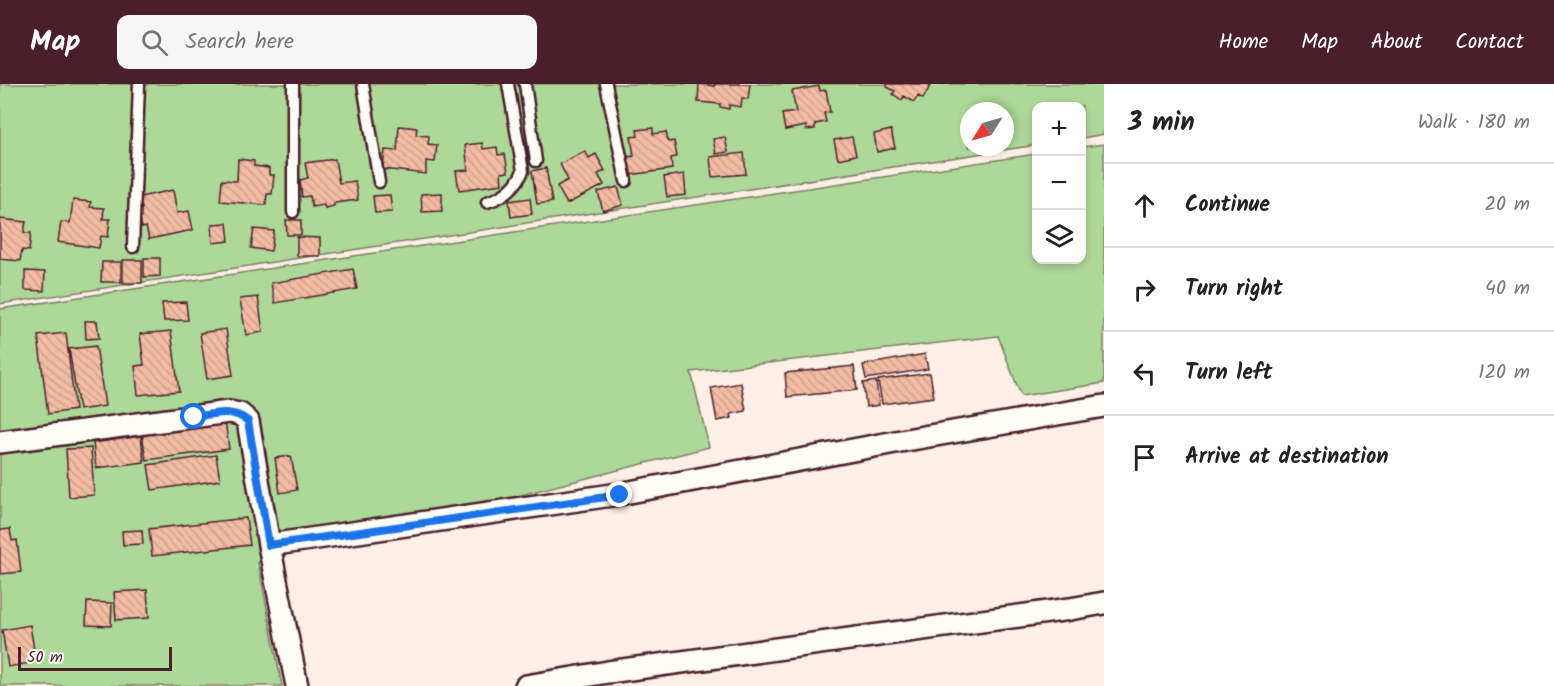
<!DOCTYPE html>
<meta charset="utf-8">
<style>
body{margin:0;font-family:Kalam,sans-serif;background:#f6f6f6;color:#222}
.controls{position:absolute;right:18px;top:18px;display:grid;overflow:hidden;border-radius:12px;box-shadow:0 3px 9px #0003}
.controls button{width:54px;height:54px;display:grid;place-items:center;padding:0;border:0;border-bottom:2px solid #e0e0e0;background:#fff;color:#222;font:30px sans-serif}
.compass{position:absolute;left:960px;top:18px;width:54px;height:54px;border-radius:50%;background:#fff;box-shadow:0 3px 9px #0003;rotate:233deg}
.scale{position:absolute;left:18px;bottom:15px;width:154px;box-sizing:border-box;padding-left:6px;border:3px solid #4a1f2b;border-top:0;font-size:16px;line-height:21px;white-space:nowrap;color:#4a1f2b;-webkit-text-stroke:4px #fdfcf7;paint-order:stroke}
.stop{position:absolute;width:18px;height:18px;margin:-14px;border:4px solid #1a73e8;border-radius:50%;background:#fff}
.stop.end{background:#1a73e8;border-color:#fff;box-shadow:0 2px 6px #0008}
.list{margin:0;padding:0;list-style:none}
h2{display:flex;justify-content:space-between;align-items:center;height:78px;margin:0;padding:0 24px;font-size:26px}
h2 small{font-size:20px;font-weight:400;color:#767676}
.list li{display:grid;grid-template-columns:39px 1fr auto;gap:18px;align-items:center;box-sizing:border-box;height:84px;padding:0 24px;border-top:2px solid #e0e0e0}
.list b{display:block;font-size:22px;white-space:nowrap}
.list em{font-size:20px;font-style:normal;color:#767676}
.icon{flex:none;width:33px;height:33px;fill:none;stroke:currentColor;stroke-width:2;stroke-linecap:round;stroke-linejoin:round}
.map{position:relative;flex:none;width:1104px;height:602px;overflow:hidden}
header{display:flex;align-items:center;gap:36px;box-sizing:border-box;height:84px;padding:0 30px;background:#4a1f2b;color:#fff}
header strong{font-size:28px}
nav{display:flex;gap:33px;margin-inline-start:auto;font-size:21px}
.search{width:420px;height:54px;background:#f6f6f6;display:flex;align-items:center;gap:15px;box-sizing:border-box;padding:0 21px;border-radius:12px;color:#767676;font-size:22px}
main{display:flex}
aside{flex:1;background:#fff}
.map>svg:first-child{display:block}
.garden{fill:#add998;stroke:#7c7c62;stroke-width:1.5;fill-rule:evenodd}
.building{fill:url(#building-back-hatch);stroke:#4a1f2b;stroke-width:1.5}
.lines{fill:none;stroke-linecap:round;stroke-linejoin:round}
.lane-casing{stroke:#4a1f2b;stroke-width:15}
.street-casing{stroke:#4a1f2b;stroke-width:26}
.lane{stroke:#fdfcf7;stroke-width:10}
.street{stroke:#fdfcf7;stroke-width:21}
.route{stroke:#1a73e8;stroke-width:8}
</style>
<header>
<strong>Map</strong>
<div class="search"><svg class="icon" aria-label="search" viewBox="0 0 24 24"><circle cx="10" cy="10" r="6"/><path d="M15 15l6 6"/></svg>Search here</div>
<nav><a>Home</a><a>Map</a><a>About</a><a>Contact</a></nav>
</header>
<main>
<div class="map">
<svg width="1104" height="602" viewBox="0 0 1104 602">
<defs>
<pattern id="building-back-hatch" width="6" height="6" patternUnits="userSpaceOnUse" patternTransform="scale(1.5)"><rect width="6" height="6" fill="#f1bca3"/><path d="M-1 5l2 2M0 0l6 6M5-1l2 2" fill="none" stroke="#d0a18c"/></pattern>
</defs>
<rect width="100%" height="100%" fill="#fbefe6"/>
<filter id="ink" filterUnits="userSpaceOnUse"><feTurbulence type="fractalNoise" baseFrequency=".0167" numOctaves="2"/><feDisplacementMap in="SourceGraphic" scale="12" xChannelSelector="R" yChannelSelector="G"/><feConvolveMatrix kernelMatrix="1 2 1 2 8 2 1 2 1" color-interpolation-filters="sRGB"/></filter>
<g filter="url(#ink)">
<path class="garden" d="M 0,0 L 1104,0 L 1104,50 L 1082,54 L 1082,22 L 1036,22 L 1036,61 L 0,220 ZM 969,27 L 1005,27 L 1005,63 L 969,63 Z
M 1104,60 L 1104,299 L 1021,312 L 998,252 L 691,288 L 709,363 L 258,478 L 282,602 L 0,602 L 0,225 L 1036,70 L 1036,176 L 1082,176 L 1082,63 Z"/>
<path class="building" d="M 699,0 L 715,2 L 715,0 L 750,0 L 748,15 L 742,14 L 741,23 L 729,21 L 729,25 L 720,23 L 720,20 L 698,18 Z
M 887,0 L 928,0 L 930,2 L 923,15 L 918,12 L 914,18 L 904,12 L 902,16 L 893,10 L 895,7 L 887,3 Z
M 819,2 L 820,7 L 826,6 L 830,28 L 824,29 L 826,38 L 815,40 L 815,45 L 806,46 L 806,42 L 785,46 L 782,30 L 796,28 L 792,7 Z
M 399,42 L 417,44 L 416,51 L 429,52 L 428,60 L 437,61 L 435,78 L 426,77 L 426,90 L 383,85 L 385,66 L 397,67 Z
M 653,44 L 653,50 L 666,48 L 668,58 L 674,57 L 677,73 L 671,74 L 672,85 L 630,91 L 627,73 L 634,72 L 631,53 L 638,52 L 637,46 Z
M 891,46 L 895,64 L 877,68 L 874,50 Z
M 725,53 L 728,68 L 716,70 L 713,55 Z
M 852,53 L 856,71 L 838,75 L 834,56 Z
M 482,59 L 483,65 L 497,63 L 498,71 L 505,70 L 508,88 L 501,89 L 502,100 L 459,106 L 456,87 L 468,86 L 465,61 Z
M 585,67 L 589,74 L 596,70 L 605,87 L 598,90 L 604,101 L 567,120 L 557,102 L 568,96 L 560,80 Z
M 744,69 L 746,90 L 712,93 L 710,73 Z
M 238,75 L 254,77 L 254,82 L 269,84 L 269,91 L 274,91 L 272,110 L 267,110 L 266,121 L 220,117 L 222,96 L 237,97 Z
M 335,75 L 339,99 L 355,97 L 358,116 L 334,119 L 334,122 L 325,124 L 324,121 L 312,123 L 310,112 L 302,113 L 300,96 L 308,94 L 305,79 Z
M 546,84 L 552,118 L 537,120 L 532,87 Z
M 684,90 L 686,111 L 667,113 L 664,93 Z
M 618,103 L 623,121 L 603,127 L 598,108 Z
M 173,106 L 177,129 L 189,127 L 193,146 L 149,155 L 146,143 L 142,144 L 138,126 L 142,125 L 140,113 Z
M 442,109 L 442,127 L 422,128 L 421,110 Z
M 390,111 L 392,128 L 375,129 L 373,112 Z
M 530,114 L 532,130 L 511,133 L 509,117 Z
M 73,116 L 91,118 L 90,123 L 104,124 L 103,135 L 110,135 L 108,153 L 101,152 L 99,164 L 58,158 L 61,138 L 70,139 Z
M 0,135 L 26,138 L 24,149 L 31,149 L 29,167 L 22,166 L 20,177 L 0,175 Z
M 286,136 L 301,136 L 301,151 L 287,151 Z
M 227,139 L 229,157 L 213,159 L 212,140 Z
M 254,145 L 274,147 L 271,167 L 251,164 Z
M 297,153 L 320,154 L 320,172 L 297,172 Z
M 144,174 L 160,174 L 160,192 L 144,193 Z
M 123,176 L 142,176 L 142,199 L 123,199 Z
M 102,178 L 121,178 L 121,198 L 101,198 Z
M 353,185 L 357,205 L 275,219 L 271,199 Z
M 25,187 L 45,188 L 44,207 L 25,206 Z
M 258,213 L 263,248 L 246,251 L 240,215 Z
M 186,218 L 188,236 L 164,237 L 162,219 Z
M 85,237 L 97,237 L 99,254 L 86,255 Z
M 226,245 L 233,291 L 207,295 L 200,249 Z
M 171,247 L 179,307 L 138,311 L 135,282 L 144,281 L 140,250 Z
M 66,249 L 75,326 L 48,330 L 38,252 Z
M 96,262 L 105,322 L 79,326 L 69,265 Z
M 925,270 L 928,285 L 866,295 L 863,281 Z
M 854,282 L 857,306 L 787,313 L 785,289 Z
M 930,289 L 934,313 L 882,320 L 878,296 Z
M 876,297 L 879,321 L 866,323 L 863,299 Z
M 741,299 L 746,327 L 731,330 L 732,334 L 717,337 L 711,304 Z
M 225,337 L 229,365 L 146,376 L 142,349 Z
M 141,352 L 144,378 L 96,384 L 93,359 Z
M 91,364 L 94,411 L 69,413 L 66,365 Z
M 216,371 L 220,396 L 152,406 L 148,381 Z
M 291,372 L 297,406 L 280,409 L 275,374 Z
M 246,434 L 250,461 L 152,472 L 149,445 Z
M 10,445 L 12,457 L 17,456 L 21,488 L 0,490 L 0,446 Z
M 142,446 L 143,460 L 123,461 L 122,447 Z
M 147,506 L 149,534 L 116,536 L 114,508 Z
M 87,518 L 112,519 L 111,542 L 86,541 Z
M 30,541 L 36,578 L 8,583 L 2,546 Z"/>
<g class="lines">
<defs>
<path id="lane" d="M 293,0 L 293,128
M 363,0 L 379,98
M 525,0 L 536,77
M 606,0 L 626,97
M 487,118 C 503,113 516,104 523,87 L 508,0
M 133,163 L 139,0"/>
<path id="street" d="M 0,358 L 229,328 L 240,330 L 248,337 L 269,461 L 297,602
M 269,461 L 619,410 L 906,356 L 1104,322
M 526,602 L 608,588 L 1070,525 L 1104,519"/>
</defs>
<use href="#lane" class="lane-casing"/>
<use href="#street" class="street-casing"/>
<use href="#lane" class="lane"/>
<use href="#street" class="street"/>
</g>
</g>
<g class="lines" filter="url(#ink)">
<path class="route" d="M 194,333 C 213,330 232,324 248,337 L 269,461 L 620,411"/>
</g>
</svg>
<div class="controls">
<button>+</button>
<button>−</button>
<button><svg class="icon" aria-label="layers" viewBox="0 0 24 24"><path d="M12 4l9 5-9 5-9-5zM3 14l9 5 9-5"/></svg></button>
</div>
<svg class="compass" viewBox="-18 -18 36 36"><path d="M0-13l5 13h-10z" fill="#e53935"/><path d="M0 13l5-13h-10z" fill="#767676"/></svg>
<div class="scale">50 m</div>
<div class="stop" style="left:194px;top:333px"></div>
<div class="stop end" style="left:620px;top:411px"></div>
</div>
<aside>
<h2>3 min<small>Walk · 180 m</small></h2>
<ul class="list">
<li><svg class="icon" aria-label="ahead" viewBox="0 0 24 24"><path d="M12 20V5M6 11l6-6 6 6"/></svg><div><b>Continue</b></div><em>20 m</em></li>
<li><svg class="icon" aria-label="right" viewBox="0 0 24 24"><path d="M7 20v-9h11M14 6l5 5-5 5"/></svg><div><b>Turn right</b></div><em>40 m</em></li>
<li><svg class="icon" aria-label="left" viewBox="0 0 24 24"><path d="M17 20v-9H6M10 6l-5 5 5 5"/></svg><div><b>Turn left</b></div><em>120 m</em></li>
<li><svg class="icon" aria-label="arrive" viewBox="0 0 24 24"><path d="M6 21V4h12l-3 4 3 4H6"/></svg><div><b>Arrive at destination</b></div></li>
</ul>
</aside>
</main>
